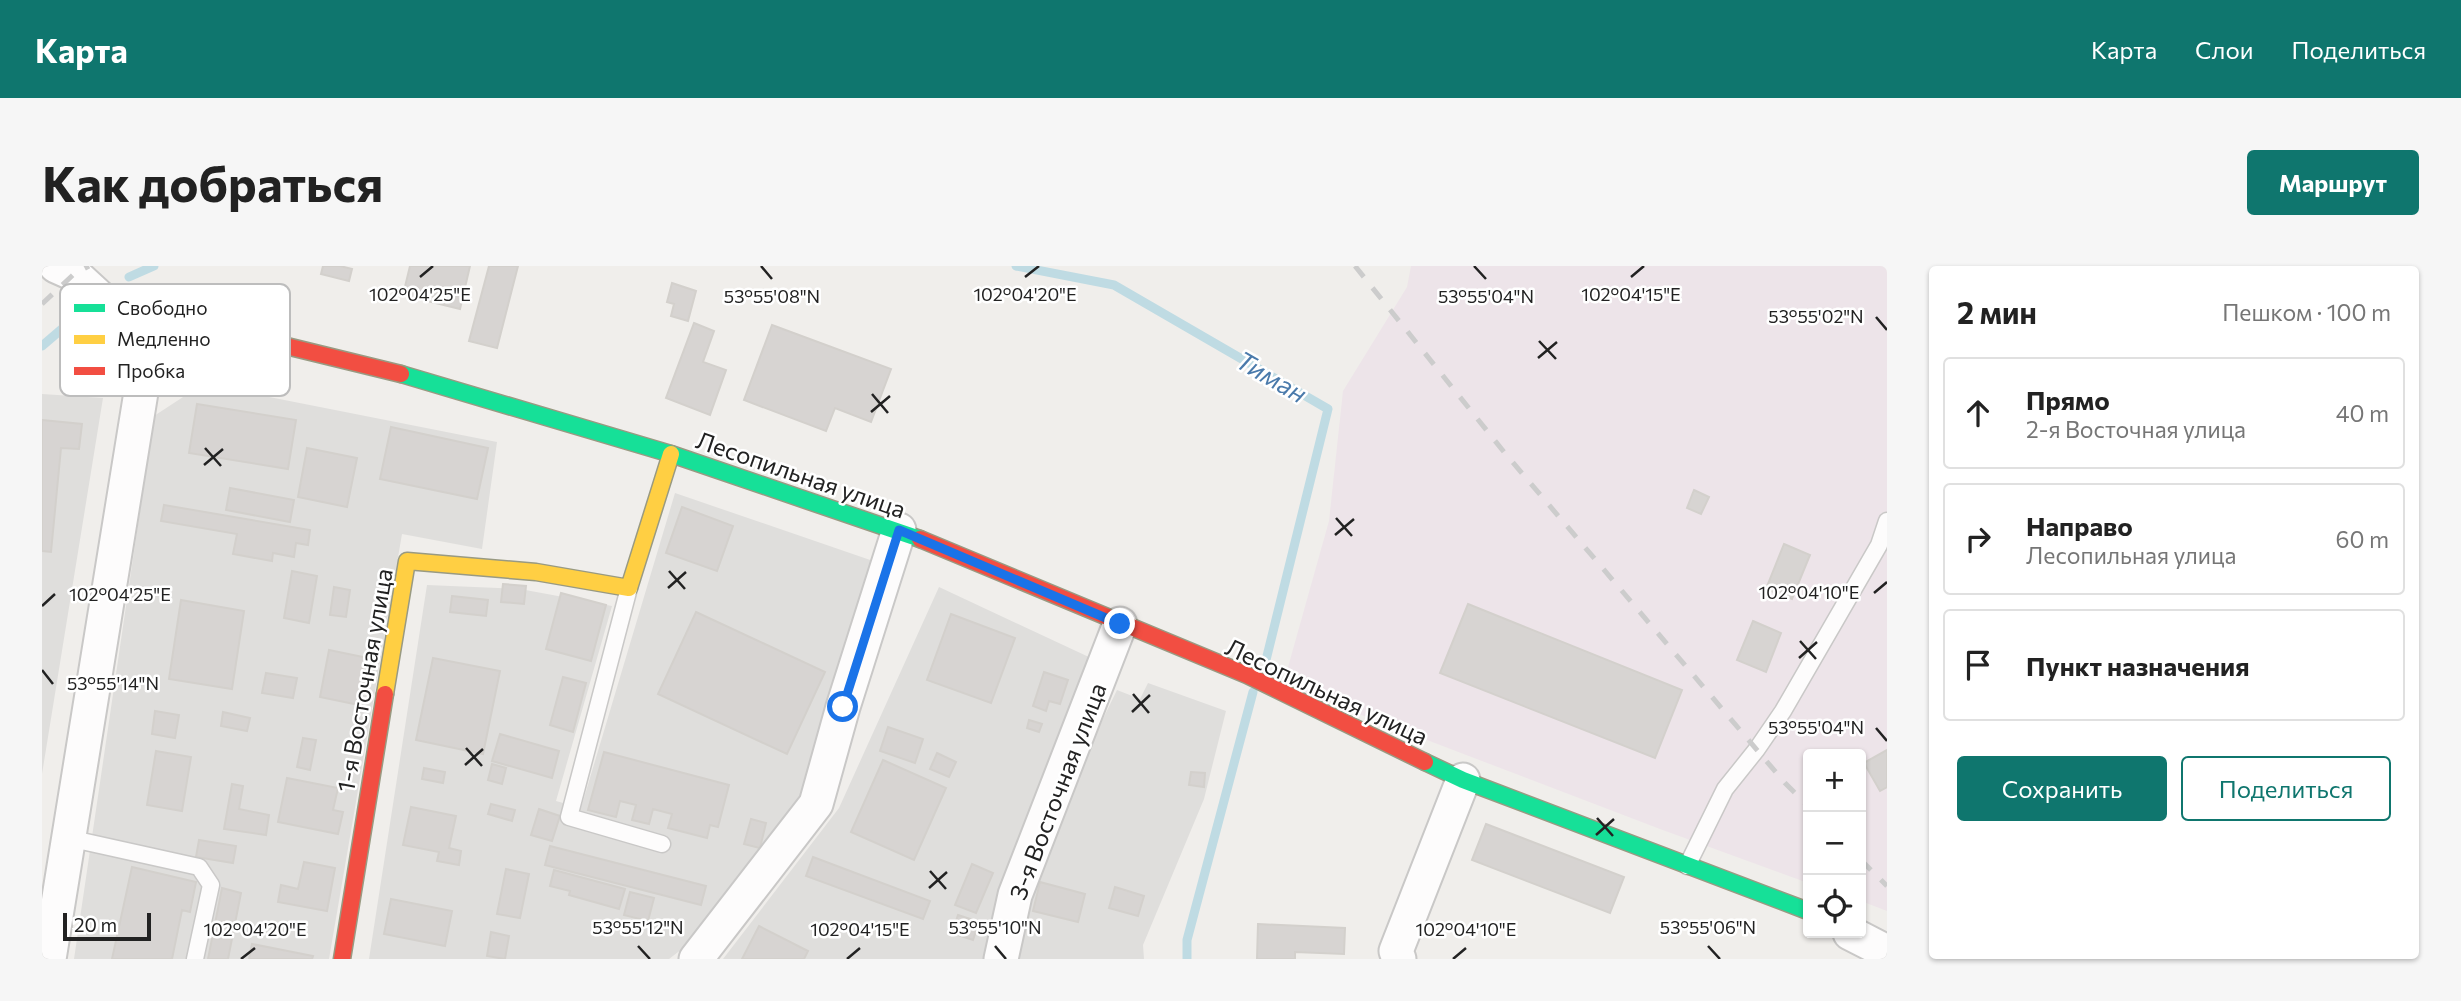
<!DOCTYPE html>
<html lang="ru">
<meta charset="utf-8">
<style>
body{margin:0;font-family:Commissioner,sans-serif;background:#f6f6f6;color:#222}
.controls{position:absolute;right:21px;bottom:21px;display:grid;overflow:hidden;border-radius:7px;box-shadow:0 2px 5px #0004}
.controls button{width:63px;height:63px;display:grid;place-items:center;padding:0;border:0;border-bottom:2px solid #e0e0e0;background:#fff;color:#222;font:35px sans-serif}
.scale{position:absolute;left:21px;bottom:18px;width:88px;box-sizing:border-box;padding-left:7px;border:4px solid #222;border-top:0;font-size:19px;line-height:24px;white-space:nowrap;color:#222;-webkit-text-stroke:5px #fff;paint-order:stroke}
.stop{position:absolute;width:21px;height:21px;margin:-16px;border:5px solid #1a73e8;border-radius:50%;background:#fff}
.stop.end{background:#1a73e8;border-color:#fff;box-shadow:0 2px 7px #0008}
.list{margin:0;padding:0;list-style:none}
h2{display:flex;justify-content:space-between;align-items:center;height:91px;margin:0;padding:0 28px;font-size:30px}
h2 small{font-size:23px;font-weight:400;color:#767676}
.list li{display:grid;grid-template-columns:46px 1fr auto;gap:21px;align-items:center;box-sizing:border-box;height:112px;margin:0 14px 14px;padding:0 14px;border:2px solid #e0e0e0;border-radius:7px}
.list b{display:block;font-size:26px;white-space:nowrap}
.list p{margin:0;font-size:23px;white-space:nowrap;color:#767676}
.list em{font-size:23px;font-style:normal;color:#767676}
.actions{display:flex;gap:14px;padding:21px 28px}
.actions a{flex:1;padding:16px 0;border:2px solid #0f766e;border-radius:7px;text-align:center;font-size:24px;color:#0f766e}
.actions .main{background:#0f766e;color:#fff}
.icon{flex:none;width:38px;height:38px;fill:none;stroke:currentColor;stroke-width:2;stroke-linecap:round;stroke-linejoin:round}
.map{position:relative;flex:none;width:1845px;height:693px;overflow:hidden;border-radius:7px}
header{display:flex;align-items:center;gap:42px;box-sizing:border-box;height:98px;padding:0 35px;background:#0f766e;color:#fff}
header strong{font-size:33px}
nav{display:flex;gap:38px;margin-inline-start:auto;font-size:24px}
.intro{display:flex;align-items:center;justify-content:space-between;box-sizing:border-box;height:168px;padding:0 42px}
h1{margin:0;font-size:49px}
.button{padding:18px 32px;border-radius:7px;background:#0f766e;color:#fff;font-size:24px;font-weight:700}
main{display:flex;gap:42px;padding:0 42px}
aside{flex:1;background:#fff;border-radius:7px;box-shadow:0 2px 5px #0004}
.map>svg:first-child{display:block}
.residential{fill:#dfdedc}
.industrial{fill:#ede4e9}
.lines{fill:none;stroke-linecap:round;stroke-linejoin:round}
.stream{stroke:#bfdbe3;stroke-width:9}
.building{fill:#d7d4d2;stroke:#d3d0cc;stroke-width:2}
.lane-casing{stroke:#c9c8c7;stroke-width:19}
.street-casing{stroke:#c9c8c7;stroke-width:37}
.fast-casing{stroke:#999a82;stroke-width:19}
.slow-casing{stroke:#999a82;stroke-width:19}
.jam-casing{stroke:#999a82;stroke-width:19}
.lane{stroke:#fdfcfc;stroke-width:16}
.street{stroke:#fdfcfc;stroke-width:33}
.fast{stroke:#16e098;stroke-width:16}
.slow{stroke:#ffcf43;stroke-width:16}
.jam{stroke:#f24e42;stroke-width:16}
.rail{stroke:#ccc;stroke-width:5;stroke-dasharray:14 14;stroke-linecap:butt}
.route{stroke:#1a73e8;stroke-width:9}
.ticks{fill:none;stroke:#222;stroke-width:2.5}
.labels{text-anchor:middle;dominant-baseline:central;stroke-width:5;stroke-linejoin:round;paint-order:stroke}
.street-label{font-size:24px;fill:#222;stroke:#fff}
.water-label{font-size:26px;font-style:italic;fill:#4a7aab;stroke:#fff}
.key{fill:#fff;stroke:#bdbdbd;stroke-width:2}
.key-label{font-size:19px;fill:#222}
.ticks-label{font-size:18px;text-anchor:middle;fill:#222;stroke:#fff;stroke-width:5;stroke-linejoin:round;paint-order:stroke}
</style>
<header>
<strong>Карта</strong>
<nav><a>Карта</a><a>Слои</a><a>Поделиться</a></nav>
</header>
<div class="intro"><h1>Как добраться</h1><a class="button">Маршрут</a></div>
<main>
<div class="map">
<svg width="1845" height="693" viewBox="0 0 1845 693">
<rect width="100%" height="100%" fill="#f0eeeb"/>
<path class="residential" d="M 161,118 L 455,176 L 440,283 L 360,268 L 287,693 L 32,693 L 112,150 Z
M 0,128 L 61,132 L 0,508 Z
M 633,227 L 834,296 L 751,553 L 679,653 L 627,693 L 327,693 L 385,319 L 478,323 L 570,340 L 514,535 L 539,542 Z
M 897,321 L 1049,392 L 946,693 L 681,693 L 797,542 Z
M 1106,417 L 1184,445 L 1162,533 L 1101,679 L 1102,693 L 972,693 L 978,647 L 1024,529 L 1075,424 L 1098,433 Z"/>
<path class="industrial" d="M 1369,0 L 1845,0 L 1845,645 L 1819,635 L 1819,488 L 1766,488 L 1766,617 L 1618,563 L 1241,419 L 1287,255 L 1301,125 L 1365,21 Z"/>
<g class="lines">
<path class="stream" d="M 974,0 L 1072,19 L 1286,143 L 1224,394
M 87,11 L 112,0
M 0,80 L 42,44
M 1145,693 L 1145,674 L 1211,426"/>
</g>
<path class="building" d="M 281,0 L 298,0 L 310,3 L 307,15 L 279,8 Z
M 368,0 L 428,0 L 418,43 L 361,29 Z
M 447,0 L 476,0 L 455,82 L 427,75 Z
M 630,17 L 654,25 L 646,55 L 629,50 L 632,38 L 625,36 Z
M 652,57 L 672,65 L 661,96 L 684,104 L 668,149 L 624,132 Z
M 730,59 L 849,103 L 829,156 L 793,142 L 784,165 L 702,134 Z
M 155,138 L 254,154 L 246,203 L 147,187 Z
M 0,154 L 40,158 L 37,183 L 19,182 L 9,286 L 0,285 Z
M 349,161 L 446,182 L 435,233 L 338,213 Z
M 265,182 L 315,192 L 305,241 L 256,231 Z
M 188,222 L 252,234 L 248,256 L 184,244 Z
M 1652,224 L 1667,231 L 1659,248 L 1645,242 Z
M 122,239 L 268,264 L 266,279 L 254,277 L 252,291 L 231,287 L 230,295 L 191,288 L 195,268 L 119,255 Z
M 640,241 L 691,260 L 675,305 L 624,287 Z
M 1742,278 L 1768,289 L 1750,333 L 1724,323 Z
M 250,305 L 275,310 L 267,357 L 242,352 Z
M 461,318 L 484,320 L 482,338 L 459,336 Z
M 292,321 L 308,324 L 304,351 L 288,349 Z
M 519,327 L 564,339 L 549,395 L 504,383 Z
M 410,330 L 446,334 L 444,350 L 408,346 Z
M 139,334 L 202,345 L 190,423 L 127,413 Z
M 1426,338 L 1640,424 L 1613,492 L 1398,407 Z
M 654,346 L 783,406 L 745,488 L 616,428 Z
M 909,348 L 973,372 L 949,437 L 885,414 Z
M 1711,355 L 1739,367 L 1724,406 L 1695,394 Z
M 287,384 L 326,392 L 317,439 L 278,431 Z
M 391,392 L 458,405 L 441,488 L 374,474 Z
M 1002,406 L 1026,414 L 1018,438 L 1007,435 L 1004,445 L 991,440 Z
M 224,407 L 255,412 L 251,432 L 220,427 Z
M 521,411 L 544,417 L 531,466 L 508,459 Z
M 113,445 L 137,449 L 133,472 L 110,468 Z
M 181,446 L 208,452 L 205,465 L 179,460 Z
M 987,454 L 1000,458 L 997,466 L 985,462 Z
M 846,461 L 881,473 L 873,497 L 838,485 Z
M 458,468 L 517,485 L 510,512 L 450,495 Z
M 261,472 L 274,474 L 268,504 L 255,501 Z
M 1845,484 L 1845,521 L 1838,525 L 1822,497 Z
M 114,485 L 149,491 L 140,545 L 105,539 Z
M 562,486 L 687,519 L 676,561 L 668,559 L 665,572 L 626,562 L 630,548 L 611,543 L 607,558 L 590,554 L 594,539 L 578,535 L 574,551 L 546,544 Z
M 895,487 L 914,496 L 907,511 L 888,503 Z
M 841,494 L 904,522 L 872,594 L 809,566 Z
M 450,498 L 464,502 L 460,518 L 446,514 Z
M 382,502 L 403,506 L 401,517 L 380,513 Z
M 1149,506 L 1163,507 L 1162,521 L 1147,519 Z
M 245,512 L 296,522 L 291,544 L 301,546 L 296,568 L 236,556 Z
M 190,518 L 201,520 L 197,543 L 227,549 L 224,569 L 182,563 Z
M 449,538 L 473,544 L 470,555 L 446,548 Z
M 369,541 L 414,550 L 407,582 L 419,585 L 417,599 L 395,595 L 397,586 L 361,579 Z
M 497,543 L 518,550 L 510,575 L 489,569 Z
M 709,553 L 724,557 L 718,582 L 702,578 Z
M 1444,558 L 1582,611 L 1568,647 L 1430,594 Z
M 157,574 L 194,580 L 191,597 L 154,591 Z
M 508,580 L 664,620 L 659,639 L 503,599 Z
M 771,591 L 888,635 L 881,653 L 764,610 Z
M 262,596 L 293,602 L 285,645 L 236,636 L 239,619 L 256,623 Z
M 930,598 L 951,607 L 934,647 L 913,639 Z
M 90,601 L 154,616 L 148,646 L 140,644 L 130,693 L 70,693 Z
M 464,603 L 487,608 L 478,652 L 455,648 Z
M 512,604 L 583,623 L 577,643 L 527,629 L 528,625 L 508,620 Z
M 998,616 L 1043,628 L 1036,656 L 991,645 Z
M 1073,621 L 1102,630 L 1096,650 L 1067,642 Z
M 180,622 L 199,627 L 186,693 L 166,693 Z
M 588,626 L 612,632 L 606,655 L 582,649 Z
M 349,633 L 410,645 L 403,680 L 342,668 Z
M 916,649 L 937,656 L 931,674 L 910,667 Z
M 1216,658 L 1303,662 L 1302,688 L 1253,686 L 1253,693 L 1215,693 Z
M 717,660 L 766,685 L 762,693 L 700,693 Z
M 449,666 L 467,670 L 463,693 L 445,690 Z
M 210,678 L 271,690 L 270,693 L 207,693 Z"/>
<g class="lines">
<defs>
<path id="lane" d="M 587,322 L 527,551 L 620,578
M 26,572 L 157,601 L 169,619 L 153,693
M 1645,600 L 1683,523 L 1715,483 L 1741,445 L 1837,279 L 1845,255"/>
<path id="street" d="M 1808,667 L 1845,686
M 7,693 L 107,77 L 32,8 L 14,0
M 654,693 L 774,538 L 801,441 L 857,264
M 959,693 L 973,629 L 1078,358
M 1357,693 L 1354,685 L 1421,514"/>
<path id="fast" d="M 359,108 L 629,188 L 878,273
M 1383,496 L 1421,514 L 1766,645"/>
<path id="slow" d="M 343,428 L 365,295 L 494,306 L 587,322 L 629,188"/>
<path id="jam" d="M 107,77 L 150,57 L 359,108
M 878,273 L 1205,409 L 1383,496
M 300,693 L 343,428"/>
</defs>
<use href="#lane" class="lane-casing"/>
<use href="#street" class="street-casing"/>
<use href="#fast" class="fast-casing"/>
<use href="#slow" class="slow-casing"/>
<use href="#jam" class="jam-casing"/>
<use href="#lane" class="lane"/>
<use href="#street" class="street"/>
<use href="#fast" class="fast"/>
<use href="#slow" class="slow"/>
<use href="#jam" class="jam"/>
<path class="rail" d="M 1313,0 L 1462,186 L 1743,517 L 1766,540
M 0,38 L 32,8 L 47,0
M 1819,594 L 1845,620"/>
</g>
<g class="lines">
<path class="route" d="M 801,441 L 857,264 L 1078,358"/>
</g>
<path class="ticks" d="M 719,0 L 730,13M 1432,0 L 1444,13M 378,11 L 391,0M 983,11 L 997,0M 1589,11 L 1602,0M 1834,51 L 1845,64M 1497,75 L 1514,93M 1496,92 L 1515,76M 830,128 L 846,147M 829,146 L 848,130M 163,182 L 179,200M 162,199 L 181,183M 1294,252 L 1310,270M 1293,269 L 1312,253M 627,305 L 643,323M 626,322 L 644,306M 1832,327 L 1845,316M 0,340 L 13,328M 1758,375 L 1774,393M 1757,392 L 1775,376M 0,404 L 11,418M 1091,428 L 1107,447M 1090,446 L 1108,429M 1834,462 L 1845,475M 424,482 L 440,500M 423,499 L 441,483M 1555,552 L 1571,570M 1554,569 L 1572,553M 888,605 L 904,623M 887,622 L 905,606M 596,680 L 608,693M 953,680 L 964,693M 1666,680 L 1678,693M 199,693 L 213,682M 805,693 L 818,682M 1411,693 L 1424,682"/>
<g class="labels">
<g class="street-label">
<text transform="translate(759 208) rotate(19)">Лесопильная улица</text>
<text transform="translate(322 414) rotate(-80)">1-я Восточная улица</text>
<text transform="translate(1285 425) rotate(25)">Лесопильная улица</text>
<text transform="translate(1015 525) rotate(-69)">3-я Восточная улица</text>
</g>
<g class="water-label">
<text transform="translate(1230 110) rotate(30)">Тиман</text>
</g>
</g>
<rect x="18" y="18" width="230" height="112" rx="10" class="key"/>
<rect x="32" y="38" width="31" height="8" fill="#16e098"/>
<rect x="32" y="69" width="31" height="9" fill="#ffcf43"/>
<rect x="32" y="101" width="31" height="8" fill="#f24e42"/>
<g class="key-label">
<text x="75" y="49">Свободно</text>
<text x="75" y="80">Медленно</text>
<text x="75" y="112">Пробка</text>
</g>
<g class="ticks-label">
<text x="378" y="35">102°04'25"E</text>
<text x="983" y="35">102°04'20"E</text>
<text x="1589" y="35">102°04'15"E</text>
<text x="730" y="37">53°55'08"N</text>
<text x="1444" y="37">53°55'04"N</text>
<text x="1774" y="57">53°55'02"N</text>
<text x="1767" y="333">102°04'10"E</text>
<text x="78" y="335">102°04'25"E</text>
<text x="71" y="424">53°55'14"N</text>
<text x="1774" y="468">53°55'04"N</text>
<text x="596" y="668">53°55'12"N</text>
<text x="953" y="668">53°55'10"N</text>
<text x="1666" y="668">53°55'06"N</text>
<text x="213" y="670">102°04'20"E</text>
<text x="818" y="670">102°04'15"E</text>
<text x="1424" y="670">102°04'10"E</text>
</g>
</svg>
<div class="controls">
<button>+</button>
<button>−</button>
<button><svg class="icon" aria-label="locate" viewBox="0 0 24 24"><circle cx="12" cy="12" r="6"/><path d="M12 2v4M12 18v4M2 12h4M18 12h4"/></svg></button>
</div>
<div class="scale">20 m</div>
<div class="stop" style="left:801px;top:441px"></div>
<div class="stop end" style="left:1078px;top:358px"></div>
</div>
<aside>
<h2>2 мин<small>Пешком · 100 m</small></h2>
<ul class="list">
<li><svg class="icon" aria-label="ahead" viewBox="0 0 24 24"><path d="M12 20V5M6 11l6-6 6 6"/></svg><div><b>Прямо</b><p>2-я Восточная улица</p></div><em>40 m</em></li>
<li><svg class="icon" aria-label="right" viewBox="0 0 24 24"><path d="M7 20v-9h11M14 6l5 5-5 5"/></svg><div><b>Направо</b><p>Лесопильная улица</p></div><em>60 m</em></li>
<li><svg class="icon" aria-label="arrive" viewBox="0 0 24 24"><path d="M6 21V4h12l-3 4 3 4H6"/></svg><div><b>Пункт назначения</b></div></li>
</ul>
<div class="actions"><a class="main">Сохранить</a><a>Поделиться</a></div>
</aside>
</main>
